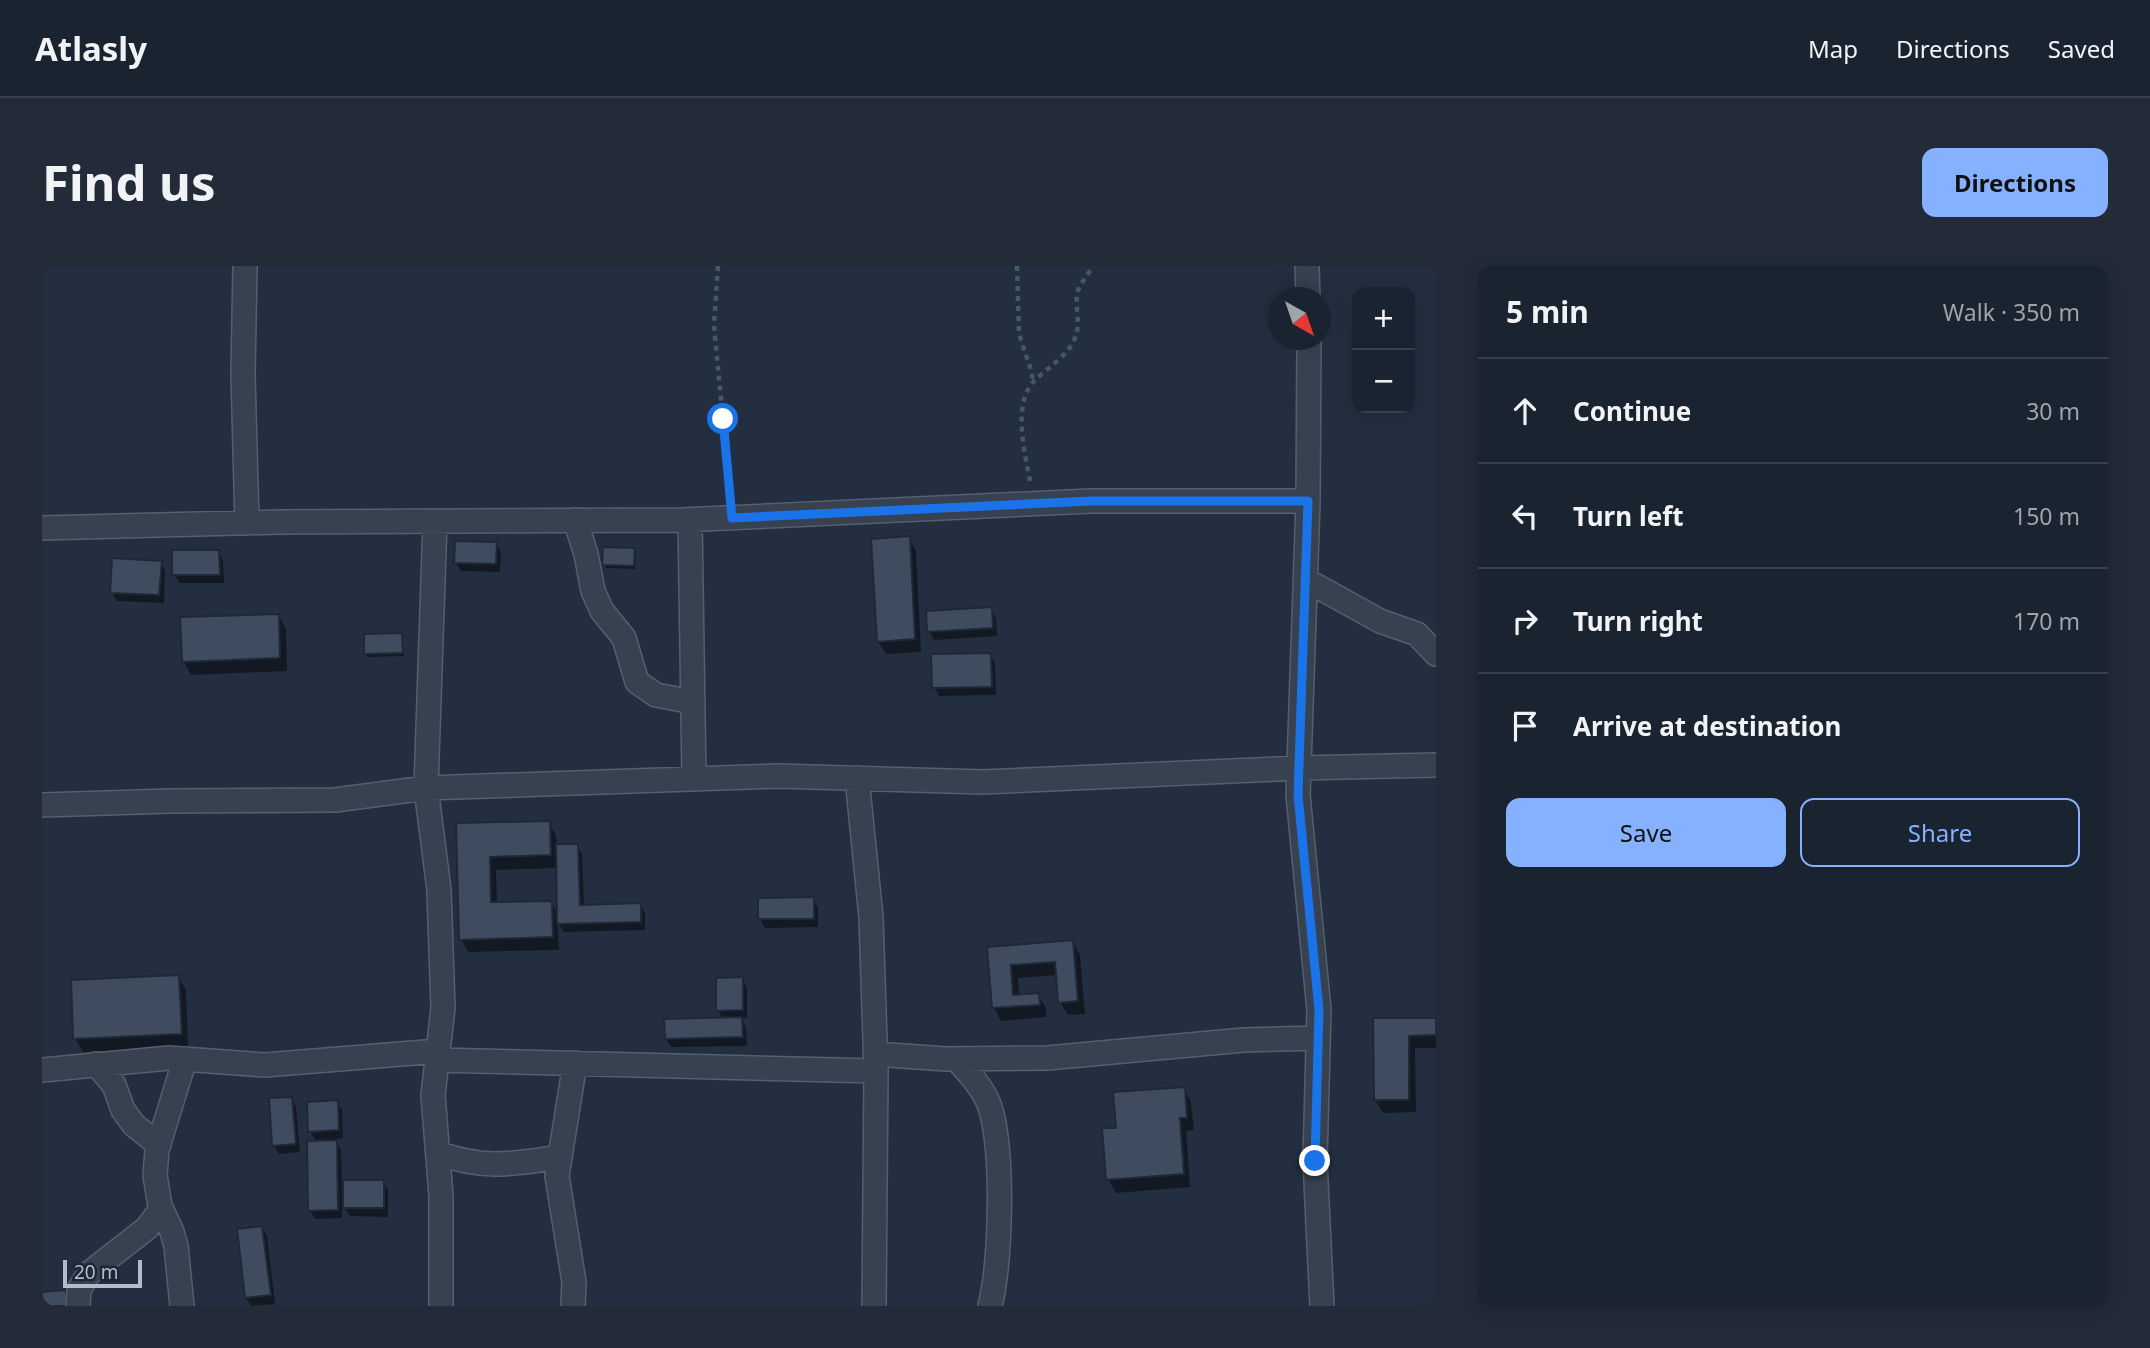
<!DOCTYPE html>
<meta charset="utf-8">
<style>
body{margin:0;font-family:"Noto Sans",sans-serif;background:#232b38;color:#f1f3f6}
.controls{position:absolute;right:21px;top:21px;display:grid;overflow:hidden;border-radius:14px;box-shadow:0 4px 18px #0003}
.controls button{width:63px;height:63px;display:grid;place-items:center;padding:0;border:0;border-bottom:2px solid #38404c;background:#1a2330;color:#f1f3f6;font:35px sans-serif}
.compass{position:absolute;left:1226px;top:21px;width:63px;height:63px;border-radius:50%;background:#1a2330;box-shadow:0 4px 18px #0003;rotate:140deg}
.scale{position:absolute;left:21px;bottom:18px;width:79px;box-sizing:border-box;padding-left:7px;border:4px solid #b3bccb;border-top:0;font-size:19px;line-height:24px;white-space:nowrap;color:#b3bccb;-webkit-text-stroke:5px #1c2635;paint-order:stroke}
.stop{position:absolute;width:21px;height:21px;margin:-16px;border:5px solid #1a73e8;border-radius:50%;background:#fff}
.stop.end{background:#1a73e8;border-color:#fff;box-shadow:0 2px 7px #0008}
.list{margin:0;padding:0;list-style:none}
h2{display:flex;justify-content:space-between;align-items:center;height:91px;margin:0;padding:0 28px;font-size:30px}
h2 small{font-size:23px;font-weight:400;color:#9fa4ab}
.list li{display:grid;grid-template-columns:46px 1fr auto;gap:21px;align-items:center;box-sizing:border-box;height:105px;padding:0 28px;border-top:2px solid #38404c}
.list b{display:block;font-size:26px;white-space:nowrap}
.list em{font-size:23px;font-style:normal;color:#9fa4ab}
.actions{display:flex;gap:14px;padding:21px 28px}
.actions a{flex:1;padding:16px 0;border:2px solid #85b1fe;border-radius:14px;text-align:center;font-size:24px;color:#85b1fe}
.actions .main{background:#85b1fe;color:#111}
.icon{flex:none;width:38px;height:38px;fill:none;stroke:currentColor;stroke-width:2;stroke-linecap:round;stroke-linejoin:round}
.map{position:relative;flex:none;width:1394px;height:1040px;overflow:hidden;border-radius:14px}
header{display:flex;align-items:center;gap:42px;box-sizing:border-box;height:98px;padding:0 35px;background:#1a2330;border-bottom:2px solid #38404c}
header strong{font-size:33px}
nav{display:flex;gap:38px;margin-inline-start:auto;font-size:24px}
.intro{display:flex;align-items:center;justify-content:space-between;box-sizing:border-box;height:168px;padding:0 42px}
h1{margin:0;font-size:49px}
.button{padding:18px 32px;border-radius:14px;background:#85b1fe;color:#111;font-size:24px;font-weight:700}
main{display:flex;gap:42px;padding:0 42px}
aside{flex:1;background:#1a2330;border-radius:14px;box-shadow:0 4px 18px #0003}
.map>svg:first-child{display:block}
.shadow{fill:#0007;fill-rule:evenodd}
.building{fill:#3f4c60;stroke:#1e2837;stroke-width:2}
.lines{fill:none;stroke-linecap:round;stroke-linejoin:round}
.minor-casing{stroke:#555f6e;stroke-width:26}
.path{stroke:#435a5e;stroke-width:4.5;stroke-dasharray:5 5;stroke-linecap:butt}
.minor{stroke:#374150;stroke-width:23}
.route{stroke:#1a73e8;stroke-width:9}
</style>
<header>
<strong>Atlasly</strong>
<nav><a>Map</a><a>Directions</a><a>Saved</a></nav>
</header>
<div class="intro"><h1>Find us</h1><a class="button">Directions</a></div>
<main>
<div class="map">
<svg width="1394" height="1040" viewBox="0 0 1394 1040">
<rect width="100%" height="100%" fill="#232f40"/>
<path class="shadow" d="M 867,272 L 874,285 L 879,386 L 844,388 L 836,375 Z
M 454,278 L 459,287 L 458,306 L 419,305 L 414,297 Z
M 592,284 L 594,287 L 593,303 L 564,302 L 562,298 Z
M 176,286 L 181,294 L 182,317 L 137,317 L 132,308 Z
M 118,296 L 123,305 L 122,337 L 75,335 L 70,327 Z
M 949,343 L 954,352 L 955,370 L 892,374 L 887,365 Z
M 236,349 L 244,363 L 245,405 L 149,409 L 142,396 Z
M 359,368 L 362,390 L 326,391 L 324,388 Z
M 948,389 L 953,397 L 954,429 L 897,430 L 892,421 Z
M 507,556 L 514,570 L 515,580 L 535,580 L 540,588 L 542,640 L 598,638 L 603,647 L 603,664 L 522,666 L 516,657 L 517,684 L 426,686 L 419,673 L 416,559 ZM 516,602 L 517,651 L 509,636 L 455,638 L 454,604 Z
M 771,633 L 776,642 L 776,661 L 723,662 L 718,653 Z
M 1031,676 L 1038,689 L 1043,748 L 1026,749 L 1018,736 L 1016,709 L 976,712 L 977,730 L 996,729 L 1004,742 L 1004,751 L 959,755 L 952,742 L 947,683 Z
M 136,711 L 144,724 L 146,781 L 41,786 L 33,772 Z
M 700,713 L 705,722 L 705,752 L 699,752 L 704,762 L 705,780 L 629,781 L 624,773 L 681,753 L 676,744 Z
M 1394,753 L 1394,782 L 1373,782 L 1374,846 L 1341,847 L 1333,834 L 1333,754 Z
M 1142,823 L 1149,836 L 1152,864 L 1144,865 L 1148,921 L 1074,927 L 1066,913 L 1076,863 Z
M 249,832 L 254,841 L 258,886 L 237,888 L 232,879 Z
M 295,836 L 300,845 L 301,872 L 293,873 L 299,884 L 300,915 L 341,916 L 346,924 L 346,951 L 308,950 L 300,937 L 300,952 L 273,953 L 268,945 L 274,876 L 268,865 Z
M 220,962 L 225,970 L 233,1038 L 209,1040 L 204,1032 Z"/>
<path class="building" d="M 868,270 L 873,373 L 835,376 L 829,273 Z
M 413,275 L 455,276 L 454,298 L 412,297 Z
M 561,281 L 593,282 L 592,300 L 560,299 Z
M 130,284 L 177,284 L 178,309 L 130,309 Z
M 70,292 L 120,295 L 117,329 L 68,327 Z
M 950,341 L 951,362 L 885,366 L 884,345 Z
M 237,348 L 238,392 L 140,396 L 138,351 Z
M 360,367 L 361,387 L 322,388 L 322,368 Z
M 949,387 L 950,421 L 890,422 L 889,388 Z
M 508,555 L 509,589 L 448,591 L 449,636 L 510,635 L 511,671 L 417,674 L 414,557 Z
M 514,578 L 536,578 L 538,639 L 599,637 L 599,656 L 515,658 Z
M 772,631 L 772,653 L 716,653 L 716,632 Z
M 1031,674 L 1036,735 L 1016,737 L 1013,696 L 969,699 L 971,729 L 997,727 L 998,739 L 950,742 L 945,681 Z
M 137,709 L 140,768 L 31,773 L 29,714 Z
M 701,711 L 701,744 L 674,745 L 674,712 Z
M 700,751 L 701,771 L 623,773 L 622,753 Z
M 1331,752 L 1394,752 L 1394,769 L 1367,770 L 1367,834 L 1332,834 Z
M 1143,821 L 1145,852 L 1138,852 L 1142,908 L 1064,914 L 1060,862 L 1074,862 L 1071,826 Z
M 250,831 L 254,878 L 230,880 L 227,832 Z
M 296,834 L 297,864 L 266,866 L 265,836 Z
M 295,874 L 296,944 L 266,945 L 265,875 Z
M 301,914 L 342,914 L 342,942 L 301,942 Z
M 220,960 L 229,1029 L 203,1032 L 195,963 Z
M 24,1024 L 25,1040 L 0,1040 L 0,1026 Z"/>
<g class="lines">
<defs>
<path id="minor" d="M 203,0 L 201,108 L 205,257
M 1265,0 L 1266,32
M 1267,74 L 1266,235 L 1256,529 L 1277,744 L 1273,895 L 1280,1040
M 533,254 L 544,288 L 551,325 L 560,345 L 582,372 L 595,416 L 614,429 L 651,436
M 648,254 L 652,513
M 393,255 L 384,522 L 397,624 L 401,742 L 391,829 L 399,930 L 399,1040
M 0,262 L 237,256 L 639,254 L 1049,235 L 1266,235
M 1264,314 L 1338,355 L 1375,368 L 1394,388
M 815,512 L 829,651 L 834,805 L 832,1040
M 0,539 L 128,535 L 293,534 L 384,522 L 735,510 L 941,516 L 1257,502 L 1394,499
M 833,788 L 904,793 L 1005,792 L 1202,774 L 1276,772
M 914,793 C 927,807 942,823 948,841 C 962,886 959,994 948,1040
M 395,794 L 834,805
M 54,798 L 72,819 L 81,844 L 92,859 L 117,879
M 0,804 L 127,792 L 223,799 L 396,785
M 396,887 C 443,904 470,898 518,891
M 36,1040 L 37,1024 L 46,1008 L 105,962 L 119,943
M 140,1040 L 134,980 L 130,966 L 118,940 L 113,909 L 115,884 L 143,793
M 531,1040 L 532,1016 L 515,910 L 533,797"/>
</defs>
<use href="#minor" class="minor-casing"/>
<path class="path" d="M 676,0 L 672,59 L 688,229
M 975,0 L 977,68 L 990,107 L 990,116
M 988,215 C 983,188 970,138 992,115 C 1005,102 1027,89 1033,72 C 1039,58 1033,42 1035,28 C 1037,18 1046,9 1051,0"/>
<use href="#minor" class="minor"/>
</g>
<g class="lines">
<path class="route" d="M 681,153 L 690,252 L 1049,235 L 1266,235 L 1256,529 L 1277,744 L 1273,895"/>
</g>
</svg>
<div class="controls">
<button>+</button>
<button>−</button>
</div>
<svg class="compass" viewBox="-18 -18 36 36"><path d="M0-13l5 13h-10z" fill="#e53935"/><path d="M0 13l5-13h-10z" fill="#9fa4ab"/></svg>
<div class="scale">20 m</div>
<div class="stop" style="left:681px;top:153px"></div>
<div class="stop end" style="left:1273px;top:895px"></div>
</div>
<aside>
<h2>5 min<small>Walk · 350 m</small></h2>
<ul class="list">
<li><svg class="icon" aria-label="ahead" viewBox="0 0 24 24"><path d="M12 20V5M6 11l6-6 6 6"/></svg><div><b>Continue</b></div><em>30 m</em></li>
<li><svg class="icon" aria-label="left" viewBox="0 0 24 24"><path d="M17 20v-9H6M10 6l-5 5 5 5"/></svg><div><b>Turn left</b></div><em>150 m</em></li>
<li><svg class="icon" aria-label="right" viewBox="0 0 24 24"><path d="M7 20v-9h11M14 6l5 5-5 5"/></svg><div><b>Turn right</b></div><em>170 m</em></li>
<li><svg class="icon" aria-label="arrive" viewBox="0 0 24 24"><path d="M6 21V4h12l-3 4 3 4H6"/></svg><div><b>Arrive at destination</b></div></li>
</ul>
<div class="actions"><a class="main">Save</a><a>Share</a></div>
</aside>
</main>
